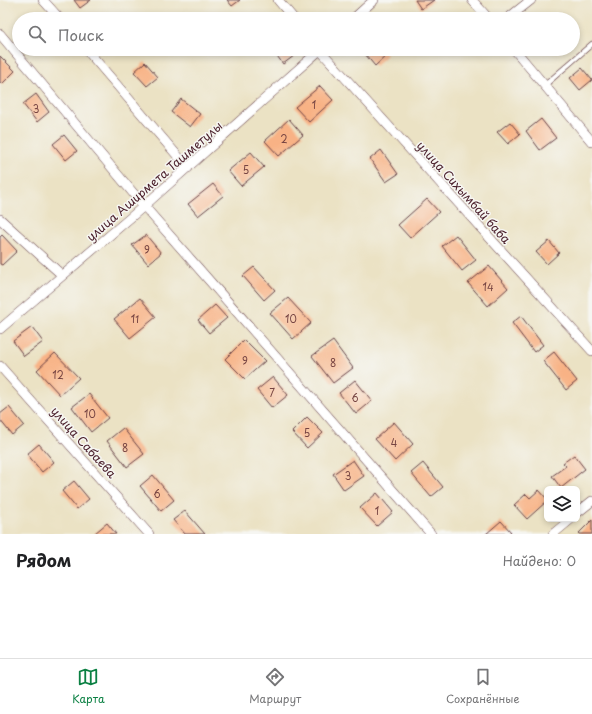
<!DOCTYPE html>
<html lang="ru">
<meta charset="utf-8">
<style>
body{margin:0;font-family:"Playpen Sans",sans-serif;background:#f2f2f2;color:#202124}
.controls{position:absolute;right:12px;bottom:12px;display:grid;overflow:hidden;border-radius:6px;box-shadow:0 2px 6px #0003}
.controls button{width:36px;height:36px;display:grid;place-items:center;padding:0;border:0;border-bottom:1px solid #e0e0e0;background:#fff;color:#202124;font:20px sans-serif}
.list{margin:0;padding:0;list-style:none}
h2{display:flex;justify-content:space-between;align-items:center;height:52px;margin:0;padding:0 16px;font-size:17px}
h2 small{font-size:13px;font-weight:400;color:#757577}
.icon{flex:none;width:22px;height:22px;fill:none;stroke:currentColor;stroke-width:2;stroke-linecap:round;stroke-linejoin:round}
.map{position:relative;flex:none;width:592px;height:534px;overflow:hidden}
.search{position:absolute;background:#fff;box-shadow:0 2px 6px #0003;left:12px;right:12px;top:12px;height:44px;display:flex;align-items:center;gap:10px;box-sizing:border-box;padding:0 14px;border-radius:22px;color:#757577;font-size:15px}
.sheet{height:124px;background:#fff}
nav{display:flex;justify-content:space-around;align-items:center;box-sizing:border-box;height:56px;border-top:1px solid #e0e0e0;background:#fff;font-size:11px;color:#757577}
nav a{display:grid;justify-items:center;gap:2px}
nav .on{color:#0b8043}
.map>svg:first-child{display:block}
.building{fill:#f8b285}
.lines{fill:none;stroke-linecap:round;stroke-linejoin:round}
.service-casing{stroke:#623c42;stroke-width:6}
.minor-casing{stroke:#623c42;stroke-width:10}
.service{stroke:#fff;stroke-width:4.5}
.minor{stroke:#fff;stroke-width:9}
.labels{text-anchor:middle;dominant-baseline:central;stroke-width:3;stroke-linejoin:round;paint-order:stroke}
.number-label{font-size:10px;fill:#764442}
.street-label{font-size:12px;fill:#4a1f2b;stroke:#f6f6f2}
</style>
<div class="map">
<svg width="592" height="534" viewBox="0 0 592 534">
<rect width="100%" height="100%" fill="#f6f6f2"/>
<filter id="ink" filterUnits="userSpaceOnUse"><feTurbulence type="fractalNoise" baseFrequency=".025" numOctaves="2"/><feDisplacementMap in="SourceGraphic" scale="8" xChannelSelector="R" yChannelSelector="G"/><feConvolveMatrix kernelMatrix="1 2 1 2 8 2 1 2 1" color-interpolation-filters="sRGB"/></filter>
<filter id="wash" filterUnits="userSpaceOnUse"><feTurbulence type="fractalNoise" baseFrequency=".012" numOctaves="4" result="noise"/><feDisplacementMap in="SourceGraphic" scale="16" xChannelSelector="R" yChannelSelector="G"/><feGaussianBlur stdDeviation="0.9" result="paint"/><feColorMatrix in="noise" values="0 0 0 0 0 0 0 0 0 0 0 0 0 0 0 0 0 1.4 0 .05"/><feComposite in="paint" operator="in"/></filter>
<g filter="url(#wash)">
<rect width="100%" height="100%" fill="#ebe2c4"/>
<g id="blocks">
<path class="building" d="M 74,0 L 91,0 L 80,8 Z
M 227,0 L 240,0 L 232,6 Z
M 415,0 L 434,0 L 421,9 Z
M 272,49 L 295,49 L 298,53 L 283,64 Z
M 370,49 L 382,49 L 387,55 L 375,66 L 365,54 Z
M 0,56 L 15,71 L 2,84 L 0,82 Z
M 145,62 L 158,77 L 147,86 L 134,72 Z
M 582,68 L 592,80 L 580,90 L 570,78 Z
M 320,86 L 333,100 L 309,122 L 295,107 Z
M 36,94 L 49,112 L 37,122 L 23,104 Z
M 181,99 L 200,114 L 190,127 L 171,112 Z
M 289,119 L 303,135 L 279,156 L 265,141 Z
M 541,119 L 556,138 L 540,150 L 526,131 Z
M 510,122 L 520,134 L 508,144 L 497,132 Z
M 64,135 L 77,151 L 66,160 L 53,144 Z
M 381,150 L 398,174 L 386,182 L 370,159 Z
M 251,152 L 264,167 L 241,186 L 228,171 Z
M 213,184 L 223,196 L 198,216 L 188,204 Z
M 427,199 L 439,212 L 410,238 L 398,225 Z
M 2,235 L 17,251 L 2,265 L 0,264 L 0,237 Z
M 146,235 L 161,253 L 148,264 L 132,245 Z
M 456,235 L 476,260 L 462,271 L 442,246 Z
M 549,241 L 559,253 L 547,264 L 536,252 Z
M 489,266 L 508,288 L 488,306 L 468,283 Z
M 254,267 L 275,290 L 264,300 L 243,276 Z
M 140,298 L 156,317 L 130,338 L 114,319 Z
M 288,298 L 311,323 L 293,339 L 270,313 Z
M 215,305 L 227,318 L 209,333 L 198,320 Z
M 521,316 L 543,345 L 534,352 L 512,323 Z
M 32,327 L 43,342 L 24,356 L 13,341 Z
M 244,340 L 265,361 L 245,379 L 225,359 Z
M 333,341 L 353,368 L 333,383 L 312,356 Z
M 554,352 L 577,381 L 566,390 L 543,361 Z
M 55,353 L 79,378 L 60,395 L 37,370 Z
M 273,377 L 288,395 L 272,408 L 257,390 Z
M 355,380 L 372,401 L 356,414 L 339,393 Z
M 89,394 L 108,418 L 91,432 L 72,407 Z
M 9,407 L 24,425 L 12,435 L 0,420 L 0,414 Z
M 307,417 L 323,433 L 307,448 L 292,432 Z
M 394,422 L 413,444 L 395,461 L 375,439 Z
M 123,428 L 144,454 L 127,467 L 107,441 Z
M 39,444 L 54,462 L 42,472 L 27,454 Z
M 574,455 L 585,469 L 561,488 L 552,476 L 566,466 L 563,463 Z
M 353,460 L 364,476 L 344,490 L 333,474 Z
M 423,463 L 443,487 L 431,497 L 411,473 Z
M 153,475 L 174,500 L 161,511 L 140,486 Z
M 74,481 L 89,499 L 77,509 L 62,491 Z
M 539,490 L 547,499 L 547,501 L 527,519 L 514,505 L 526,494 L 530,498 Z
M 377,493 L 393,512 L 377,526 L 360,508 Z
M 185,511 L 205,534 L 185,534 L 173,520 Z
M 592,520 L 592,534 L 580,534 L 579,533 Z
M 501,521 L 511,532 L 508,534 L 486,534 Z
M 107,523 L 116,534 L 96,534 L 95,533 Z"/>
</g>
</g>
<g filter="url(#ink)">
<use href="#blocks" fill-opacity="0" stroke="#623c42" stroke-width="1"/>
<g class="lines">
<defs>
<path id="service" d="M 545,85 L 592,44"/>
<path id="minor" d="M 43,0 L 60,19
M 278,0 L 294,19
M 472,0 L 489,19
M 353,19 L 374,0
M 507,19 L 531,0
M 0,34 L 144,206 L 431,534
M 86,49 L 188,168
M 319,49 L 592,351
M 514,49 L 592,142
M 0,219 L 62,275
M 0,329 L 144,206 L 321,49
M 0,366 L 149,534
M 577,513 L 592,501
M 553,534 L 571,519"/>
</defs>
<use href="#service" class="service-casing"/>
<use href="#minor" class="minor-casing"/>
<use href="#service" class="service"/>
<use href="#minor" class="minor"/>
</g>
</g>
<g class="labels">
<g class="number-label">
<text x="314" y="104">1</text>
<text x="36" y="108">3</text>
<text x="284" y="138">2</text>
<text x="246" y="169">5</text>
<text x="147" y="249">9</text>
<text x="488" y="286">14</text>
<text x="135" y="318">11</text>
<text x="291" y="318">10</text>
<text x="245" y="360">9</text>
<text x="333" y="362">8</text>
<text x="58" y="374">12</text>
<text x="272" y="392">7</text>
<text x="355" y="397">6</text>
<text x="90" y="413">10</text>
<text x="307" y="432">5</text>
<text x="394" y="442">4</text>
<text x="125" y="447">8</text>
<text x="348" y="475">3</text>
<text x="157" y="493">6</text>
<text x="377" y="510">1</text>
</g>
<g class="street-label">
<text transform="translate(154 181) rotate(-41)">улица Аширмета Ташметулы</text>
<text transform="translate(464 192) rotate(48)">улица Сихымбай баба</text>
<text transform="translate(84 442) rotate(48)">улица Сабаева</text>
</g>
</g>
</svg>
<div class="controls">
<button><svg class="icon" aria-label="layers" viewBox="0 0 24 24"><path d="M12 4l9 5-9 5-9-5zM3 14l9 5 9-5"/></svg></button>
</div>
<div class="search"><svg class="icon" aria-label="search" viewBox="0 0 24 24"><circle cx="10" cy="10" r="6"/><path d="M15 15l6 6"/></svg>Поиск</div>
</div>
<section class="sheet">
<h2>Рядом<small>Найдено: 0</small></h2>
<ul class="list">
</ul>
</section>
<nav>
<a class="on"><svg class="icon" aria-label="map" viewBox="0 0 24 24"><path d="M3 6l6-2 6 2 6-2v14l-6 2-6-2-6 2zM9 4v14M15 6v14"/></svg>Карта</a>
<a><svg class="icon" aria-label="directions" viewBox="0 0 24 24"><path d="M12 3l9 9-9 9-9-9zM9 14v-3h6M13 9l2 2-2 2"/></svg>Маршрут</a>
<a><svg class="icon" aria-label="saved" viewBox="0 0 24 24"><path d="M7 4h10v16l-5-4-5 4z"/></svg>Сохранённые</a>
</nav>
